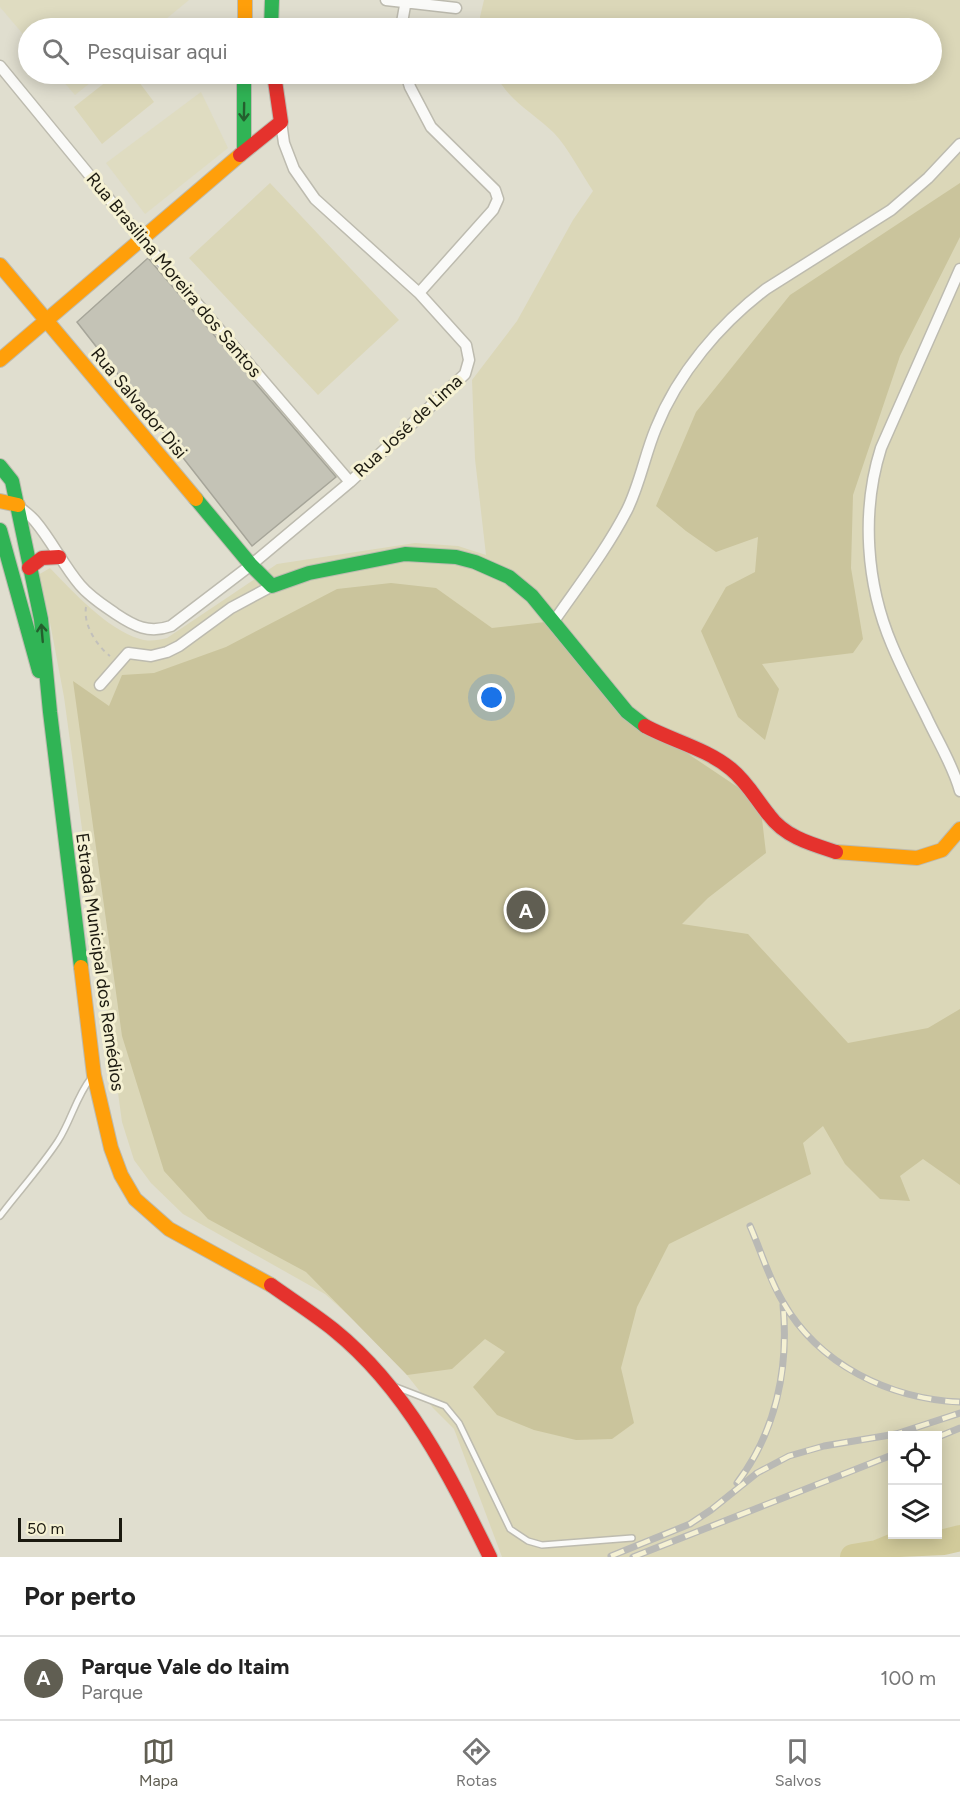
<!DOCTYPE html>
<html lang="pt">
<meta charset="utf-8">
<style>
body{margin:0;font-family:Figtree,sans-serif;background:#f2f2f2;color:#222}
.controls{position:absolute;right:18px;bottom:18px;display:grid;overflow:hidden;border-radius:0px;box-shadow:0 3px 15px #0003}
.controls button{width:54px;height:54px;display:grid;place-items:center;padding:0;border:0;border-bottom:2px solid #e0e0e0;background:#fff;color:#222;font:30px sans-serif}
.scale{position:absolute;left:18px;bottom:15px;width:104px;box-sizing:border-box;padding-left:6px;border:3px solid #1b190f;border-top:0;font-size:16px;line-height:21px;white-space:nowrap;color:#1b190f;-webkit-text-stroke:4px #f5f1d3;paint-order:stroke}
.you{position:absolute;left:492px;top:698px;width:21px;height:21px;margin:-15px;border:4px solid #fff;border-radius:50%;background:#1a73e8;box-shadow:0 0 0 9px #1a73e833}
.badge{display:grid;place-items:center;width:39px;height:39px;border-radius:50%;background:#605e52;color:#fff;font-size:20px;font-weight:700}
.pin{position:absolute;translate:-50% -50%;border:3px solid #fff;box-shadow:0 2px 6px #0006}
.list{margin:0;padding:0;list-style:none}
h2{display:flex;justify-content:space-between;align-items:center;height:78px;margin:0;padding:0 24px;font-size:26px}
h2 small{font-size:20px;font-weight:400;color:#767676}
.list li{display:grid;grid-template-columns:39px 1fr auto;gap:18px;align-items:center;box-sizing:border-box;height:84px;padding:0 24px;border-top:2px solid #e0e0e0}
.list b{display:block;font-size:22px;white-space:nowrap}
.list p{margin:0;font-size:20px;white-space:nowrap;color:#767676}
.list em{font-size:20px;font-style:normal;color:#767676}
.icon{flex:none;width:33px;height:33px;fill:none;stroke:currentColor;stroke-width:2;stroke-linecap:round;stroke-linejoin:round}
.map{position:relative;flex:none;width:960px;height:1557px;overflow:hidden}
.search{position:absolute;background:#fff;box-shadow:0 3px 15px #0003;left:18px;right:18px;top:18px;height:66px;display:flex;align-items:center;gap:15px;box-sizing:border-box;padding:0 21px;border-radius:33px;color:#767676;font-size:22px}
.sheet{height:162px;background:#fff}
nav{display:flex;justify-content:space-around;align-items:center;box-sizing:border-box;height:84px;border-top:2px solid #e0e0e0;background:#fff;font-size:16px;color:#767676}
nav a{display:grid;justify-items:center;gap:3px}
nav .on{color:#605e52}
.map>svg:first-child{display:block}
.built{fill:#dfdcc1}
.green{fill:#dbd7b8;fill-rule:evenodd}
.forest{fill:#cac49c}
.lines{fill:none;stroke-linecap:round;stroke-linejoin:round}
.river{stroke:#d1ca9a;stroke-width:26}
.building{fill:#c4c3b6;stroke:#a6a599;stroke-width:1.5}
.lane-casing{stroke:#bdbbaf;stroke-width:8}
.street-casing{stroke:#bdbbaf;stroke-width:13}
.fast-casing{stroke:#bdbbaf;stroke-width:16}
.slow-casing{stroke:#bdbbaf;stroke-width:16}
.jam-casing{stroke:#bdbbaf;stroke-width:16}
.path{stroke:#c2c0bb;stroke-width:2;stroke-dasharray:4.5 4.5;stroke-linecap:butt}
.lane{stroke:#fafaf8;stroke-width:5}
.street{stroke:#fafaf8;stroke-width:10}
.fast{stroke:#30b455;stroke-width:14}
.slow{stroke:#ff9f0a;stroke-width:14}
.jam{stroke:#e5322d;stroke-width:14}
.rail-casing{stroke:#b9b9b5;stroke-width:7}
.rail{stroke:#f5f1d3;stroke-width:4.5;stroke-dasharray:14;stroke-linecap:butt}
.oneway{stroke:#245f2e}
.labels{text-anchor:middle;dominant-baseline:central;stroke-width:6;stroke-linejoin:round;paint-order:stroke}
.street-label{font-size:18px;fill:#1b190f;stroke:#f5f1d3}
</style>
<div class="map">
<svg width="960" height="1557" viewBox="0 0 960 1557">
<rect width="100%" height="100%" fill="#e0decf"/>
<path class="built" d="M 0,0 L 189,0 L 155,28 L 28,28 L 28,40 L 0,7 Z
M 57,74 L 101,74 L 75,95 Z
M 201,92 L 228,148 L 145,214 L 106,163 Z"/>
<path class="green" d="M 484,0 L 960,0 L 960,1538 L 958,1539 L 899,1544 L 853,1557 L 502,1557 L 454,1429 L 433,1408 L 388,1351 L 325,1294 L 183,1214 L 151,1183 L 134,1160 L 122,1122 L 64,697 L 48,612 L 38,575 L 50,568 C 72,591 108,630 140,639 C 150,642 158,640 167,638 L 277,564 L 415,543 L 458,546 L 486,555 L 475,459 L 472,380 L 517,321 L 573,220 L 593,191 C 581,173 568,148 554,133 C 535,114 506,99 496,74 L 932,74 L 932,28 L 482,28 L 480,17 ZM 892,1436 L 938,1436 L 938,1534 L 892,1534 Z
M 116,74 L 133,74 L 154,102 L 102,144 L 74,107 Z
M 270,183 L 399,320 L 318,395 L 189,258 Z"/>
<path class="forest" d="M 960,183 L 960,237 L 900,356 L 853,495 L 851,568 L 863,639 L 853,653 L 762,664 L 779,689 L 765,740 L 738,717 L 701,631 L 726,587 L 755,572 L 758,537 L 716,552 L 686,531 L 656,506 L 696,412 L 790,295 Z
M 391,583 L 436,588 L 492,628 L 554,621 L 648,727 L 760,802 L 766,853 L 708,898 L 682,924 L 748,934 L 848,1043 L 928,1028 L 960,1009 L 960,1185 L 923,1159 L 900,1176 L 910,1201 L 880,1199 L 845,1164 L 823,1126 L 803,1143 L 811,1174 L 669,1244 L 637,1307 L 621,1368 L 634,1423 L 612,1439 L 576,1440 L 534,1430 L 497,1415 L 473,1387 L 505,1352 L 485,1339 L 452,1369 L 407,1375 L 306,1272 L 208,1219 L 164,1171 L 122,1036 L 73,681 L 109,706 L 122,675 L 154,673 L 226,647 L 337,589 Z"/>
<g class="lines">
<path class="river" d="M 853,1557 L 877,1553 L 899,1544 L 944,1542 L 960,1538"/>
</g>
<path class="building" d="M 148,258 L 336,477 L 252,546 L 77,322 Z"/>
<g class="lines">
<defs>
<path id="lane" d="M 0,1216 C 19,1191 41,1167 58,1141 C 71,1121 76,1097 91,1078
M 396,1387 L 445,1406 L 459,1423 L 510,1529 L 528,1541 L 542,1545 L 632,1538"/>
<path id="street" d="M 386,0 L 456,8
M 401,28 L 406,0
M 0,66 L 141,238 L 350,482
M 406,74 L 410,87 L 431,127 L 495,190 L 498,199 L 493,210 L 419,293
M 960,269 L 881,448 C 861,511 866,584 892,645 C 902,669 914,692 926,716 C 937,740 953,765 960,791
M 18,506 C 24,511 30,515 35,521 C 52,541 63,565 80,585 C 90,597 103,605 116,614 C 134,626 149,634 171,626 L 251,565 L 350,482 L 465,374 L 469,360 L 466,345 L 419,293 L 315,199 L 294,169 L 284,143 L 281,122
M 554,621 C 579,585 607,549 627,510 C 640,484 645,454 656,428 C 678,373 720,324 766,289 L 891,210 L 928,178 L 960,144
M 100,685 L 128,653 L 151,656 L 167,652 L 179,646 L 231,608 L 272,586"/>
<path id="fast" d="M 271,28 L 272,0
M 244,74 L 244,151
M 0,466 L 12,481 L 41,619 L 50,712 L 81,967
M 196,499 L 251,565 L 272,586 L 309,573 L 405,554 L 456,557 L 475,562 L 509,577 L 532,596 L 627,712 L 645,726
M 0,530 L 39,671"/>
<path id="slow" d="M 245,0 L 245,28
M 0,265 L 196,499
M 0,360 L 240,155
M 0,501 L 18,505
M 836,852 L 917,858 L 942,850 L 960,829
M 81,967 L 94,1075 L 111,1148 L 121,1175 L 135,1199 L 169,1229 L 271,1285"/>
<path id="jam" d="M 240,155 L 281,122 L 274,74
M 29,568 L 42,558 L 59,557
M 645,726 C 673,741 707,749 731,769 C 747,782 756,799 769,815 C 785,837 811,844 836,852
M 271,1285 C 292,1300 314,1314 334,1330 C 407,1389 449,1474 490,1557"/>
</defs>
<use href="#lane" class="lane-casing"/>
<use href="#street" class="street-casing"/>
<use href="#fast" class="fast-casing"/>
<use href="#slow" class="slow-casing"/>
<use href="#jam" class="jam-casing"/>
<path class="path" d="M 86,607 C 83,625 97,646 110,656"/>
<use href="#lane" class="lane"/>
<use href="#street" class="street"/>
<use href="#fast" class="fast"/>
<use href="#slow" class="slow"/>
<use href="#jam" class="jam"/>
<defs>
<path id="rail" d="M 750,1226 C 761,1251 769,1279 783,1302 C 819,1365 890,1399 960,1402
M 938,1437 L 960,1428
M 737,1483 C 776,1432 789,1368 783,1305
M 611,1556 L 690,1524 L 711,1510 L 757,1473 L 789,1456 L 824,1446 L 896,1434 L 960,1413
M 633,1557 L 892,1455"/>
</defs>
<use href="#rail" class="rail-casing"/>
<use href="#rail" class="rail"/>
</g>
<defs><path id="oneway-shaft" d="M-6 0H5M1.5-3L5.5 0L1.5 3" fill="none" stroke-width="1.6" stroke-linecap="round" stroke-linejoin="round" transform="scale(1.5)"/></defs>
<g class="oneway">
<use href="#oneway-shaft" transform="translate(244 112) rotate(91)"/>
<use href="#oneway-shaft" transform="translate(42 633) rotate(-95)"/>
</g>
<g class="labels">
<g class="street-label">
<text transform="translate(174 275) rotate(50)">Rua Brasilina Moreira dos Santos</text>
<text transform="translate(139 403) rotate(50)">Rua Salvador Disi</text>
<text transform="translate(408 426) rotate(-43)">Rua José de Lima</text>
<text transform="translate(100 962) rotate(82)">Estrada Municipal dos Remédios</text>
</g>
</g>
</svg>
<div class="controls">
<button><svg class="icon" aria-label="locate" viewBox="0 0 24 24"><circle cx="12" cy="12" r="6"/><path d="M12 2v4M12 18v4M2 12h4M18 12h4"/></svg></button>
<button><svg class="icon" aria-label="layers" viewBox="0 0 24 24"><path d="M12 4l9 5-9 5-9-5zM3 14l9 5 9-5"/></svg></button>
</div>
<div class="scale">50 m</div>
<div class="you"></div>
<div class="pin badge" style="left:526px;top:910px">A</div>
<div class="search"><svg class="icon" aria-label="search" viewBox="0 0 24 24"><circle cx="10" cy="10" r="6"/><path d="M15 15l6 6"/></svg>Pesquisar aqui</div>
</div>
<section class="sheet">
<h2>Por perto<small></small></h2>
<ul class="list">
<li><span class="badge">A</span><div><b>Parque Vale do Itaim</b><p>Parque</p></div><em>100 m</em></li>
</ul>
</section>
<nav>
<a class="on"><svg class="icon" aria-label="map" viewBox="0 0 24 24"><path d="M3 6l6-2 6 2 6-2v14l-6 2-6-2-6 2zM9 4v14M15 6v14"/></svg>Mapa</a>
<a><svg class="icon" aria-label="directions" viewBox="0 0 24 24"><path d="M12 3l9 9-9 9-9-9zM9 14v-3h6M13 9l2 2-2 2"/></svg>Rotas</a>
<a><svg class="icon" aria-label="saved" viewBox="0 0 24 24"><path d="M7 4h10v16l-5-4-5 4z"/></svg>Salvos</a>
</nav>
